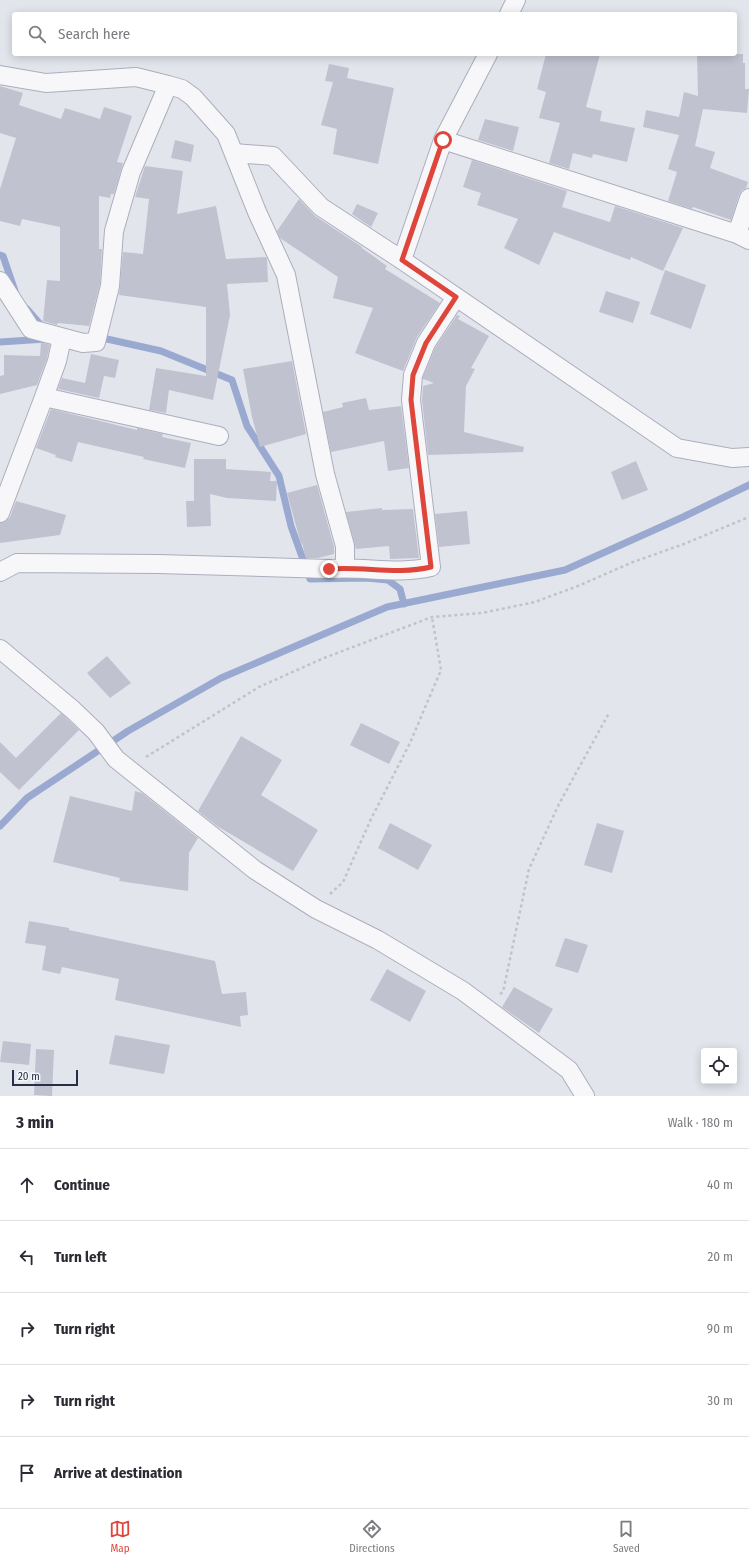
<!DOCTYPE html>
<meta charset="utf-8">
<style>
body{margin:0;font-family:"Fira Sans Condensed",sans-serif;background:#f2f2f3;color:#2b2b33}
.controls{position:absolute;right:12px;bottom:12px;display:grid;overflow:hidden;border-radius:4px;box-shadow:0 2px 10px #0003}
.controls button{width:36px;height:36px;display:grid;place-items:center;padding:0;border:0;border-bottom:1px solid #e1e1e2;background:#fff;color:#2b2b33;font:20px sans-serif}
.scale{position:absolute;left:12px;bottom:10px;width:66px;box-sizing:border-box;padding-left:4px;border:2px solid #282d48;border-top:0;font-size:11px;line-height:14px;white-space:nowrap;color:#282d48;-webkit-text-stroke:3px #f3f5f9;paint-order:stroke}
.stop{position:absolute;width:12px;height:12px;margin:-9px;border:3px solid #de463b;border-radius:50%;background:#fff}
.stop.end{background:#de463b;border-color:#fff;box-shadow:0 1px 4px #0008}
.list{margin:0;padding:0;list-style:none}
h2{display:flex;justify-content:space-between;align-items:center;height:52px;margin:0;padding:0 16px;font-size:17px}
h2 small{font-size:13px;font-weight:400;color:#7c7c81}
.list li{display:grid;grid-template-columns:26px 1fr auto;gap:12px;align-items:center;box-sizing:border-box;height:72px;padding:0 16px;border-top:1px solid #e1e1e2}
.list b{display:block;font-size:15px;white-space:nowrap}
.list em{font-size:13px;font-style:normal;color:#7c7c81}
.icon{flex:none;width:22px;height:22px;fill:none;stroke:currentColor;stroke-width:2;stroke-linecap:round;stroke-linejoin:round}
.map{position:relative;flex:none;width:749px;height:1096px;overflow:hidden}
.search{position:absolute;background:#fff;box-shadow:0 2px 10px #0003;left:12px;right:12px;top:12px;height:44px;display:flex;align-items:center;gap:10px;box-sizing:border-box;padding:0 14px;border-radius:4px;color:#7c7c81;font-size:15px}
.sheet{height:412px;background:#fff}
nav{display:flex;justify-content:space-around;align-items:center;box-sizing:border-box;height:56px;border-top:1px solid #e1e1e2;background:#fff;font-size:11px;color:#7c7c81}
nav a{display:grid;justify-items:center;gap:2px}
nav .on{color:#de463b}
.map>svg:first-child{display:block}
.lines{fill:none;stroke-linecap:round;stroke-linejoin:round}
.stream{stroke:#9aa9d0;stroke-width:7}
.building{fill:#c0c2d0}
.minor-casing{stroke:#abaebc;stroke-width:20}
.path{stroke:#c1c2cc;stroke-width:2.5;stroke-dasharray:3 3;stroke-linecap:butt}
.minor{stroke:#f7f7fa;stroke-width:18}
.route{stroke:#de463b;stroke-width:5}
</style>
<div class="map">
<svg width="749" height="1096" viewBox="0 0 749 1096">
<rect width="100%" height="100%" fill="#e3e5ed"/>
<g class="lines">
<path class="stream" d="M 0,255 L 3,256 L 15,291
M 27,309 L 41,325 L 45,327
M 98,337 L 161,351 L 232,380 L 247,426 L 279,476 L 291,526 L 310,579 L 366,578 L 388,580 L 400,589 L 404,604
M 0,342 L 46,339
M 0,826 L 27,798 L 128,731 L 221,678 L 387,607 L 565,570 L 683,517 L 749,485"/>
</g>
<path class="building" d="M 546,54 L 600,54 L 586,107 L 602,111 L 600,121 L 635,128 L 627,162 L 593,154 L 592,158 L 573,153 L 569,169 L 549,163 L 560,123 L 539,118 L 546,92 L 537,89 Z
M 697,54 L 743,54 L 743,63 L 745,63 L 745,89 L 749,89 L 747,113 L 703,109 L 695,146 L 715,152 L 710,168 L 748,182 L 746,188 L 742,190 L 739,195 L 731,220 L 693,207 L 692,209 L 668,201 L 677,172 L 668,169 L 679,135 L 643,127 L 646,110 L 679,117 L 684,92 L 698,96 Z
M 329,64 L 349,68 L 347,78 L 394,88 L 378,164 L 333,154 L 337,129 L 321,125 L 333,82 L 325,81 Z
M 0,86 L 23,93 L 19,105 L 61,119 L 65,108 L 100,119 L 104,107 L 132,116 L 117,162 L 123,163 L 114,194 L 111,194 L 110,198 L 99,196 L 99,249 L 102,249 L 100,284 L 89,326 L 58,323 L 57,325 L 43,321 L 47,280 L 60,281 L 60,227 L 22,219 L 20,226 L 0,221 L 0,189 L 16,138 L 0,133 Z
M 485,119 L 519,127 L 513,151 L 478,140 Z
M 175,140 L 194,145 L 191,162 L 171,158 Z
M 472,160 L 567,191 L 562,207 L 610,222 L 615,206 L 683,228 L 663,271 L 631,257 L 630,260 L 554,232 L 539,265 L 504,248 L 518,219 L 477,205 L 481,193 L 463,187 Z
M 145,166 L 183,171 L 177,214 L 216,206 L 226,259 L 266,257 L 267,259 L 268,282 L 227,284 L 230,315 L 213,400 L 169,390 L 166,413 L 149,410 L 156,368 L 206,376 L 206,307 L 119,295 L 123,252 L 143,254 L 149,199 L 135,197 Z
M 299,199 L 315,216 L 362,247 L 362,248 L 387,266 L 385,269 L 440,303 L 417,337 L 403,371 L 355,353 L 373,308 L 333,298 L 338,277 L 280,238 L 277,231 Z
M 357,204 L 378,213 L 371,227 L 352,214 Z
M 665,270 L 706,285 L 691,329 L 650,314 Z
M 606,291 L 640,302 L 633,323 L 599,312 Z
M 457,315 L 460,316 L 458,319 L 489,336 L 471,368 L 475,369 L 466,386 L 464,432 L 524,447 L 523,452 L 428,455 L 422,400 L 423,386 L 434,383 L 423,379 L 423,377 L 435,348 Z
M 41,342 L 50,345 L 47,358 L 37,385 L 0,394 L 0,376 L 4,375 L 4,355 L 40,356 Z
M 91,354 L 119,360 L 115,378 L 104,376 L 99,398 L 58,389 L 62,378 L 85,383 Z
M 292,361 L 306,434 L 260,447 L 252,417 L 243,369 Z
M 366,398 L 369,410 L 401,406 L 409,468 L 388,471 L 384,441 L 331,452 L 323,412 L 343,407 L 342,403 Z
M 51,409 L 137,430 L 137,428 L 163,434 L 162,437 L 191,443 L 185,468 L 143,459 L 144,457 L 78,442 L 72,462 L 55,457 L 56,455 L 36,448 Z
M 194,459 L 226,459 L 226,469 L 271,472 L 270,481 L 277,481 L 276,501 L 227,498 L 210,494 L 211,526 L 187,527 L 186,501 L 194,501 Z
M 636,461 L 648,490 L 622,500 L 611,472 Z
M 317,485 L 334,547 L 334,554 L 318,558 L 306,558 L 302,543 L 301,544 L 287,493 Z
M 16,501 L 66,515 L 60,535 L 0,543 L 0,523 L 6,521 L 10,517 Z
M 382,508 L 382,510 L 413,509 L 419,558 L 390,559 L 389,546 L 356,549 L 346,512 Z
M 467,511 L 470,544 L 439,547 L 435,514 Z
M 107,656 L 131,683 L 110,698 L 87,673 Z
M 61,713 L 79,730 L 19,790 L 0,772 L 0,742 L 16,758 Z
M 361,723 L 400,742 L 389,764 L 350,745 Z
M 241,736 L 282,760 L 261,795 L 318,830 L 293,871 L 217,826 L 198,811 Z
M 135,791 L 142,793 L 198,838 L 189,853 L 188,891 L 119,881 L 120,878 L 53,862 L 70,796 L 132,811 Z
M 390,823 L 432,845 L 418,870 L 378,848 Z
M 597,823 L 624,831 L 612,873 L 584,865 Z
M 29,921 L 69,928 L 69,930 L 215,961 L 222,994 L 246,992 L 248,1015 L 240,1016 L 241,1027 L 115,1000 L 119,979 L 62,967 L 60,974 L 42,970 L 46,946 L 25,943 Z
M 565,938 L 588,945 L 578,973 L 555,966 Z
M 387,969 L 426,991 L 410,1022 L 370,1000 Z
M 514,987 L 553,1009 L 539,1033 L 502,1007 Z
M 115,1035 L 170,1045 L 164,1074 L 109,1064 Z
M 3,1041 L 31,1044 L 29,1065 L 0,1062 Z
M 36,1049 L 54,1050 L 52,1096 L 34,1095 Z"/>
<g class="lines">
<defs>
<path id="minor" d="M 509,14 L 516,0
M 0,75 L 46,83 L 136,77 L 168,85 L 182,89 L 193,97 L 226,134 L 257,212 L 286,275 L 325,474 L 345,546 L 345,568
M 443,140 L 737,234 L 749,240
M 234,153 L 273,156 L 321,207 L 402,260 L 677,448 L 732,458 L 749,457
M 737,234 L 749,198
M 402,260 L 443,140 L 488,54
M 0,281 L 31,329 L 83,343 L 96,342 L 110,286 L 114,231 L 131,172 L 168,85
M 44,397 L 219,436
M 0,513 L 44,397 L 57,361 L 62,338
M 0,572 L 17,563 L 158,564 L 329,569 C 364,566 397,575 431,567 L 411,400 L 413,375 L 426,343 L 456,297
M 0,649 L 73,710 L 96,732 L 116,759 L 255,870 L 316,909 L 378,940 L 463,991 L 569,1070 L 585,1096"/>
</defs>
<use href="#minor" class="minor-casing"/>
<path class="path" d="M 146,757 L 259,687 L 324,658 L 432,617 L 482,613 L 535,602 L 578,586 L 633,562 L 684,544 L 749,517
M 330,894 L 343,882 L 371,819 L 410,743 L 441,670 L 432,617
M 500,994 L 503,992 L 529,869 L 559,804 L 609,713"/>
<use href="#minor" class="minor"/>
</g>
<g class="lines">
<path class="route" d="M 329,569 C 364,566 397,575 431,567 L 411,400 L 413,375 L 426,343 L 456,297 L 402,260 L 443,140"/>
</g>
</svg>
<div class="controls">
<button><svg class="icon" aria-label="locate" viewBox="0 0 24 24"><circle cx="12" cy="12" r="6"/><path d="M12 2v4M12 18v4M2 12h4M18 12h4"/></svg></button>
</div>
<div class="scale">20 m</div>
<div class="stop" style="left:443px;top:140px"></div>
<div class="stop end" style="left:329px;top:569px"></div>
<div class="search"><svg class="icon" aria-label="search" viewBox="0 0 24 24"><circle cx="10" cy="10" r="6"/><path d="M15 15l6 6"/></svg>Search here</div>
</div>
<section class="sheet">
<h2>3 min<small>Walk · 180 m</small></h2>
<ul class="list">
<li><svg class="icon" aria-label="ahead" viewBox="0 0 24 24"><path d="M12 20V5M6 11l6-6 6 6"/></svg><div><b>Continue</b></div><em>40 m</em></li>
<li><svg class="icon" aria-label="left" viewBox="0 0 24 24"><path d="M17 20v-9H6M10 6l-5 5 5 5"/></svg><div><b>Turn left</b></div><em>20 m</em></li>
<li><svg class="icon" aria-label="right" viewBox="0 0 24 24"><path d="M7 20v-9h11M14 6l5 5-5 5"/></svg><div><b>Turn right</b></div><em>90 m</em></li>
<li><svg class="icon" aria-label="right" viewBox="0 0 24 24"><path d="M7 20v-9h11M14 6l5 5-5 5"/></svg><div><b>Turn right</b></div><em>30 m</em></li>
<li><svg class="icon" aria-label="arrive" viewBox="0 0 24 24"><path d="M6 21V4h12l-3 4 3 4H6"/></svg><div><b>Arrive at destination</b></div></li>
</ul>
</section>
<nav>
<a class="on"><svg class="icon" aria-label="map" viewBox="0 0 24 24"><path d="M3 6l6-2 6 2 6-2v14l-6 2-6-2-6 2zM9 4v14M15 6v14"/></svg>Map</a>
<a><svg class="icon" aria-label="directions" viewBox="0 0 24 24"><path d="M12 3l9 9-9 9-9-9zM9 14v-3h6M13 9l2 2-2 2"/></svg>Directions</a>
<a><svg class="icon" aria-label="saved" viewBox="0 0 24 24"><path d="M7 4h10v16l-5-4-5 4z"/></svg>Saved</a>
</nav>
